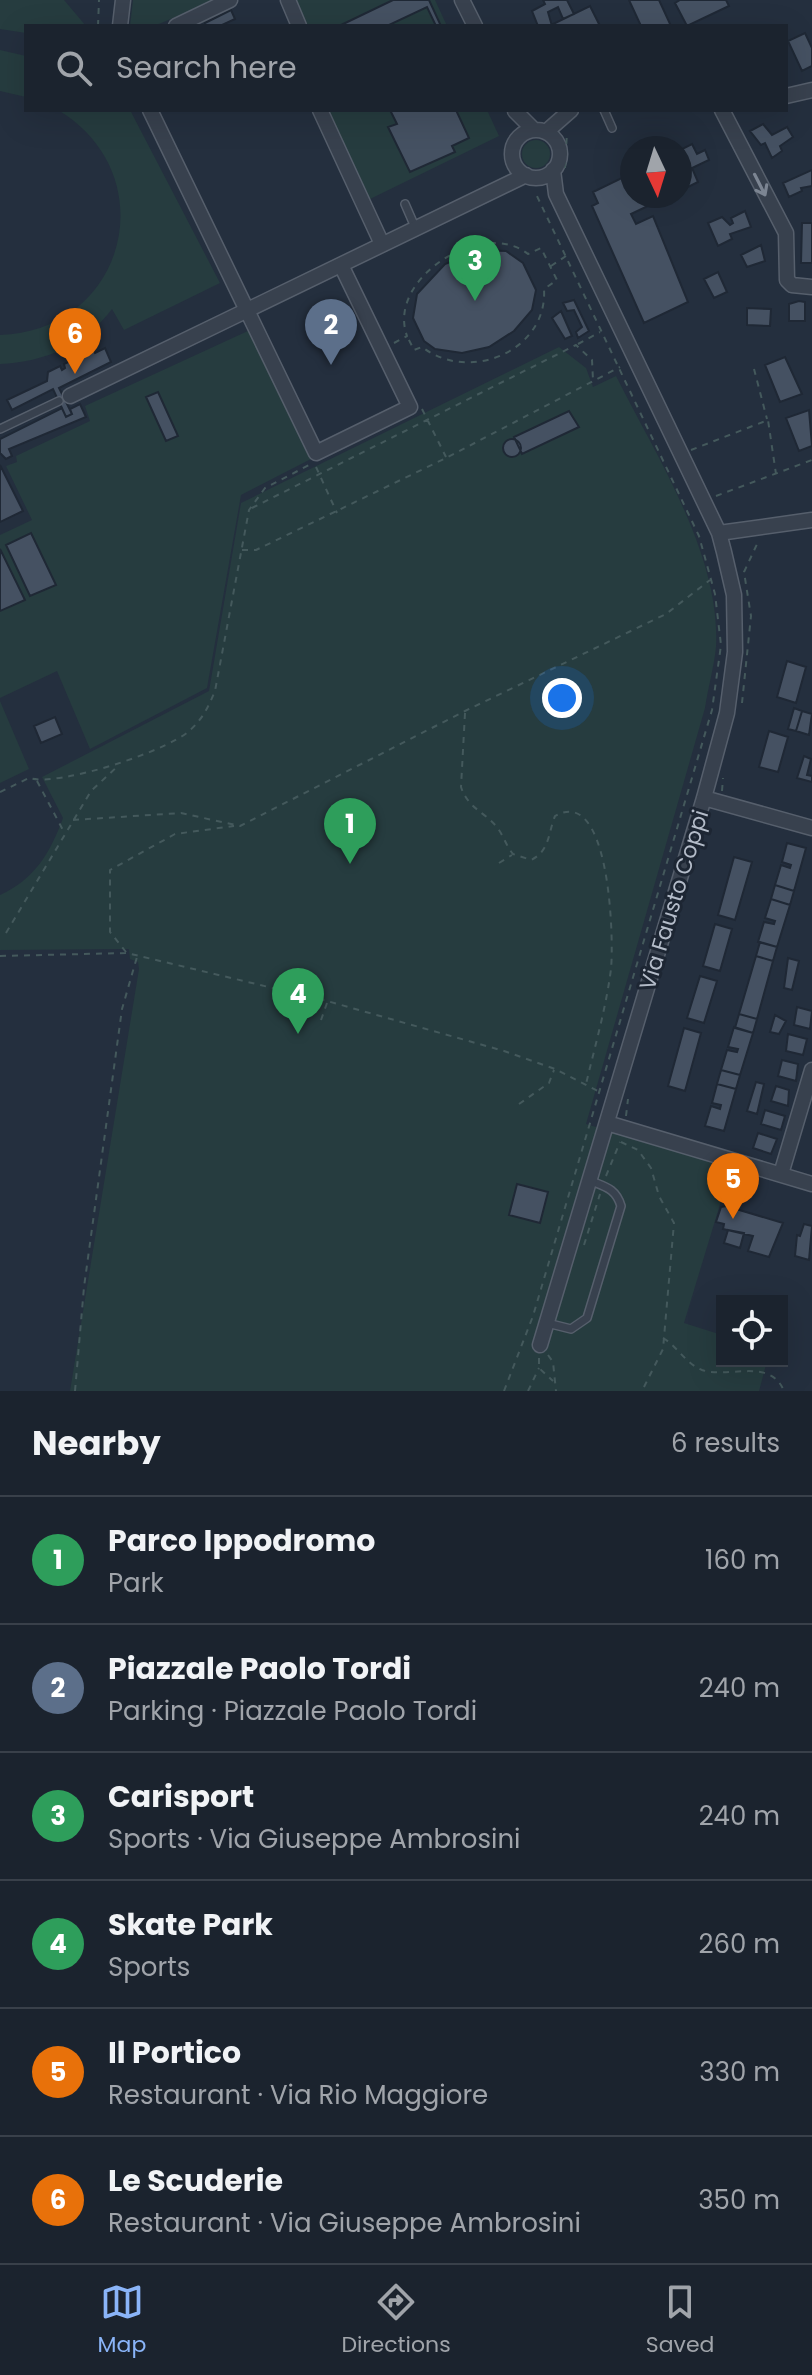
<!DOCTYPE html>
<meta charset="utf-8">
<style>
body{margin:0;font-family:Poppins,sans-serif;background:#282f3a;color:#f1f3f6}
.controls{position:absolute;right:24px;bottom:24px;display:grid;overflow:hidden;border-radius:0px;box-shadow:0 8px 32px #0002}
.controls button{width:72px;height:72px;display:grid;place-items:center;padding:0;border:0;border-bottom:2px solid #39404a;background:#1b232e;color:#f1f3f6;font:40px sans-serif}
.compass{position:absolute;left:620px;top:136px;width:72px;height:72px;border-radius:50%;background:#1b232e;box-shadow:0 8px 32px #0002;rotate:176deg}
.you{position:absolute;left:562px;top:698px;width:28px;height:28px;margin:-20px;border:6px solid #fff;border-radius:50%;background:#1a73e8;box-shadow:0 0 0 12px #1a73e833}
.badge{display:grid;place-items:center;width:52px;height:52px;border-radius:50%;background:#8ab4f8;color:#fff;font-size:26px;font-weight:700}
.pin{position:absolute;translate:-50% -66px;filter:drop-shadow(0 2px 4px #0008)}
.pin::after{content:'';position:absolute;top:42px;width:28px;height:24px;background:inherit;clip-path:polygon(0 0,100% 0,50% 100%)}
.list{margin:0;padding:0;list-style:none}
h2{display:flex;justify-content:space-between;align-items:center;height:104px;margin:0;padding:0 32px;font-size:34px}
h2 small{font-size:26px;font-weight:400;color:#a0a4aa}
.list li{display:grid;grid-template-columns:52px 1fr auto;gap:24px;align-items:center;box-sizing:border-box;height:128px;padding:0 32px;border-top:2px solid #39404a}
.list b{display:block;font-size:30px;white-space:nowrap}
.list p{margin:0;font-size:26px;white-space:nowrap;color:#a0a4aa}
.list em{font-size:26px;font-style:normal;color:#a0a4aa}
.icon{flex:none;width:44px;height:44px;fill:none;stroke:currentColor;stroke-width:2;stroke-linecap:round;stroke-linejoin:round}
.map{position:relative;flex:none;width:812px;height:1391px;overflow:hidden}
.search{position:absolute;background:#1b232e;box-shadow:0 8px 32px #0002;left:24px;right:24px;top:24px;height:88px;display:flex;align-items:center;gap:20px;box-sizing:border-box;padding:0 28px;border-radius:0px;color:#a0a4aa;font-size:30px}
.sheet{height:872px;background:#1b232e}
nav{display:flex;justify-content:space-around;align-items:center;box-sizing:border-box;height:112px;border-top:2px solid #39404a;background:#1b232e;font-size:22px;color:#a0a4aa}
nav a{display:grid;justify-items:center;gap:4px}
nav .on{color:#8ab4f8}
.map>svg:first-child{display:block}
.green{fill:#263c3f}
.building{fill:#455162;stroke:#1f2835;stroke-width:2}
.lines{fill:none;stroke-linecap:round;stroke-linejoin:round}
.service-casing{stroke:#565f6c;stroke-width:10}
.minor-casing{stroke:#565f6c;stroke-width:17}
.path{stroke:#44595c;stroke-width:2;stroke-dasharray:6 6;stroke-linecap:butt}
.service{stroke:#38414e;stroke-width:7}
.minor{stroke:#38414e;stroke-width:14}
.oneway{stroke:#7c8592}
.labels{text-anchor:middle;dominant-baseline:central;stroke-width:6;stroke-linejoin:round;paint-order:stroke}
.street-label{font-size:22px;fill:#b4bcc9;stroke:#1d2633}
</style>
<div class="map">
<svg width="812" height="1391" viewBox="0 0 812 1391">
<rect width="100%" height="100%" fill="#242f3e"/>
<path class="green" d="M 0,0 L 64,0 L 86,26 L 26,26 L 26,33 L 0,29 Z
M 133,0 L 216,0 L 154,26 L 130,26 Z
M 296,0 L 435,0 L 447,26 L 308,26 Z
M 0,50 L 26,56 L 26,97 L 0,91 Z
M 58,110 L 130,110 L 220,283 L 124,330 L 112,309 C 85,345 45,362 0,364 L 0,335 C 126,331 166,175 58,110 Z
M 328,110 L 487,110 L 499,136 L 370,199 Z
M522 154a14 14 0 1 1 28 0a14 14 0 1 1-28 0Z
M 250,330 L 311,459 L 241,495 L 207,688 L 90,749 L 57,671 L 0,698 L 0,535 L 32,520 L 6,466 L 17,462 L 16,456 L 90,421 L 85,406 Z
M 559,347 L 586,368 L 593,387 L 616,376 C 656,456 721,555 716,647 C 714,667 708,688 705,708 L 586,1124 L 731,1168 L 684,1323 L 722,1335 L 722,1361 L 767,1361 L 759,1391 L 70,1391 L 139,969 L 138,962 L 130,959 L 129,949 L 0,950 L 0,895 C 35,879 50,853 63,818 L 42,777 L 209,691 L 241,503 Z
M 0,701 L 29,769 L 0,783 Z"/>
<path class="building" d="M 393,0 L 429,0 L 441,26 L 436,26 L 427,7 L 387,26 L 339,26 Z
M 543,0 L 567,0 L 574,14 L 563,19 L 558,7 L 548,12 L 552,26 L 538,26 L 532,11 L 545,4 Z
M 629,0 L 659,0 L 671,26 L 641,26 Z
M 680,0 L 726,0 L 729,6 L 687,26 L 675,3 Z
M 590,6 L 600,26 L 552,26 L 551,25 Z
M 231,10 L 235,19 L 220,26 L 206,26 L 205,23 Z
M 805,33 L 812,48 L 812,66 L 802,71 L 788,41 Z
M 390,110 L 456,110 L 469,138 L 452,146 L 455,152 L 410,172 L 388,127 L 397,124 Z
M 763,124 L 772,135 L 787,127 L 793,137 L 780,146 L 782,151 L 772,158 L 765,143 L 761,145 L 750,131 Z
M 692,144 L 697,154 L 705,150 L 709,160 L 692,168 L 698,182 L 680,191 L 680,150 Z
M 812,170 L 812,186 L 801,188 L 802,191 L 789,197 L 783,183 Z
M 632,173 L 632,196 L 669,196 L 631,214 L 636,224 L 653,216 L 688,302 L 644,323 L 592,206 L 598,203 L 593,192 Z
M 745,211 L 751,227 L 730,234 L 732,239 L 718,246 L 708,223 L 722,217 L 730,225 L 733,223 L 731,218 Z
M 802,223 L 812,223 L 812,263 L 801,263 Z
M 761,245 L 765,261 L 747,267 L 741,255 Z
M 480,250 L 506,251 L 523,263 L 536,290 L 532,310 L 514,331 L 489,347 L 462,353 L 435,349 L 424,341 L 413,318 L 417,294 L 445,264 Z
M 718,272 L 727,292 L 714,298 L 704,279 Z
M 574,300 L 589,331 L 578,338 L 576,332 L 582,327 L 574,310 L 567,311 L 563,303 Z
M 799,301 L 805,302 L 805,321 L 789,321 L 789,304 Z
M 747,308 L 771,309 L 770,326 L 747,325 Z
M 561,311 L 572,336 L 565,339 L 552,318 Z
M 105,348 L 111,362 L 59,388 L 72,414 L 66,417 L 53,389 L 12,410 L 7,400 L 47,381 L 48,372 L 60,366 L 62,370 L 65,368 L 64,364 L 93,350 L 95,353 Z
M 785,357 L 802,394 L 780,402 L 765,365 Z
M 158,392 L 178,436 L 166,441 L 146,397 Z
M 80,404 L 86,417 L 9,449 L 12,456 L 6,459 L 0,453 L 0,439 L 62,408 L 66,417 L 72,414 L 70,409 Z
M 809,410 L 812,446 L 799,451 L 786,418 Z
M 569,411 L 579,427 L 522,454 L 514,437 Z
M503 448a9 9 0 1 1 18 0a9 9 0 1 1-18 0Z
M 0,465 L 23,511 L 0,522 Z
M 31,533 L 56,585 L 30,596 L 6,545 Z
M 0,549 L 25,600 L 0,611 Z
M 787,661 L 806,667 L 796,703 L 777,697 Z
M 794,708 L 802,711 L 796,731 L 788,729 Z
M 802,711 L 812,714 L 809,735 L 796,731 Z
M 55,717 L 62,734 L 41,743 L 34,726 Z
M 769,731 L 788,737 L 778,772 L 759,767 Z
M 804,756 L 811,759 L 807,775 L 812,776 L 812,782 L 797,778 Z
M 787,843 L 806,848 L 794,891 L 775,885 L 781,865 L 790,868 L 791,865 L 782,862 Z
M 734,857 L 752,862 L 735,920 L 718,915 Z
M 775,885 L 794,891 L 790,905 L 771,899 Z
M 771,899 L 790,905 L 777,947 L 758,942 L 764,922 L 774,924 L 775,921 L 765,918 Z
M 715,924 L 732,929 L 720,971 L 703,966 Z
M 760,942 L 777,947 L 773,961 L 756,956 Z
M 756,956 L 773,961 L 757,1019 L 739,1014 Z
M 788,958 L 799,961 L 792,990 L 784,988 Z
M 700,976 L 717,981 L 704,1023 L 687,1018 Z
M 797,1007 L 812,1011 L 810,1029 L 794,1025 Z
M 739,1014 L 757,1019 L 753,1033 L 735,1028 Z
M 775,1015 L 786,1021 L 779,1034 L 770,1032 Z
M 734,1027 L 753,1033 L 740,1075 L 721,1070 L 727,1050 L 737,1052 L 738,1049 L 728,1047 Z
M 684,1028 L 701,1033 L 685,1091 L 668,1086 Z
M 788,1034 L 807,1039 L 803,1055 L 786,1051 Z
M 782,1060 L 798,1064 L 796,1081 L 778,1076 Z
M 721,1070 L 740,1075 L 736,1089 L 717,1084 Z
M 756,1082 L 764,1084 L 757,1114 L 747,1111 Z
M 717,1084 L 736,1089 L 724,1131 L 705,1126 L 711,1106 L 720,1109 L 721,1105 L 712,1103 Z
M 776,1086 L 789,1090 L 788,1106 L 771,1101 Z
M 765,1110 L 785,1116 L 781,1130 L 761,1124 Z
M 758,1133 L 777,1139 L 771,1154 L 753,1148 Z
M 517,1184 L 548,1192 L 540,1223 L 509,1215 Z
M 726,1206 L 783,1223 L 769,1257 L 748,1251 L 753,1236 L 723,1229 L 724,1224 L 716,1222 L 721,1207 Z
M 804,1224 L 812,1226 L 809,1260 L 795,1256 L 797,1235 L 800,1236 Z
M 728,1230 L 744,1233 L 740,1248 L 724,1243 Z"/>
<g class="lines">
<defs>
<path id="service" d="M 604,110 L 612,128
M 405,204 L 415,227
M 0,429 L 59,401
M 547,1323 L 571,1329 L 587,1318 L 621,1206 C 616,1189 606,1187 591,1181"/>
<path id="minor" d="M 288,0 L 299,26
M 462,0 L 475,26
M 120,26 L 123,0
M 176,26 L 230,0
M 786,96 L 812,90
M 150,110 L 316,453 L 410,407 L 341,265
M 320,110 L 382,244
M 722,110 L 786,233 L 787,280 L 792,285 L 812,287
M 515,111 L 534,130
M512 154a24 24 0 1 1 48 0a24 24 0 1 1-48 0Z
M 546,132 L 571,110
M 70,396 L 526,175
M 719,533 L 812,520
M 704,798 L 812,828
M 607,1123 L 812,1184
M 781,1174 L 812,1070
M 540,1345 L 704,798 L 727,713 L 735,652 L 734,595 L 724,552 L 719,533 L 556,194 L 553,170"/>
</defs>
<use href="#service" class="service-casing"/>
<use href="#minor" class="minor-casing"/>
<path class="path" d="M 98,26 L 99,0
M 565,168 L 567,132
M 551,266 L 566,256
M 394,343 L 407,336 C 386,278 483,218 528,254 L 541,248 L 557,280 L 544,289 C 548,350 470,384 422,347 L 414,350 L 407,336
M 578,344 L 600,332
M 754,369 L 767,419
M 422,409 L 446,457
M 691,450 L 768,420 L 776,474
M 316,467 L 337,513
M 716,496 L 812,460
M 252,508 L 576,345 L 592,360 L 593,380
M 242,550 L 256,550 L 446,458 L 620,367
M 742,703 L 751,616 L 744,572 L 758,542
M 465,713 L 461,787 C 468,808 483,811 496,826 C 503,834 506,846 513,854 L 531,860 C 550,851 548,833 555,816 C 610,784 614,938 611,969 C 606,1008 595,1046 586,1084
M 37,781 L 64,832
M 722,791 L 723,778
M 0,792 L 29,778 C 58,787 164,752 188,732 C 202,720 208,708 215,691 L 249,510 L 265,488 L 311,464
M 73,820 L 181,813 L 240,826 L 465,711 L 666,614 L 710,580
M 499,863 L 512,855
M 6,933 L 91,791 L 119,765
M 126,952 L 110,932 L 110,870 L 175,834 L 234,826
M 0,956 L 127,953 L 327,1001 L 504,1051 L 555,1069 L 598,1091
M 321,1020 L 327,1003
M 519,1104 L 549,1083 L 554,1070
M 626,1116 L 628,1099
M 621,1142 L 638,1150 L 651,1168 L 659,1196 L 674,1223 L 663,1349 L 642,1391
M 606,1176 L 620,1142
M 584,1245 L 600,1194
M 663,1338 C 677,1346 685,1363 702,1370 C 729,1379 770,1357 784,1391
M 548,1355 L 553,1362 L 556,1391
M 539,1358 L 539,1368 L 553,1381
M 75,1391 L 84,1287 L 122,1009 L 137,957
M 504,1391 L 533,1316 L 712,710 L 721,645 L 715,594 L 699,536 L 536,194
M 528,1391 L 539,1368"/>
<use href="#service" class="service"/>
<use href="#minor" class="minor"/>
</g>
<defs><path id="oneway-shaft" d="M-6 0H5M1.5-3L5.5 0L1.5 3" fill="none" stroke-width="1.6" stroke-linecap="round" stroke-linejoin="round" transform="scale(2)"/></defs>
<use class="oneway" href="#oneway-shaft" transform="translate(760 185) rotate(63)"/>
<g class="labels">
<g class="street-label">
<text transform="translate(674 900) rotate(-73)">Via Fausto Coppi</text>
</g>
</g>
</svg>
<div class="controls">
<button><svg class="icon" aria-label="locate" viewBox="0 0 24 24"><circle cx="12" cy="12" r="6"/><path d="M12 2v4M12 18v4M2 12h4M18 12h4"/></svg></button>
</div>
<svg class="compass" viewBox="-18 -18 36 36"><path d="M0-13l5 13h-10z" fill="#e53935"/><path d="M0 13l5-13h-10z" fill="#a0a4aa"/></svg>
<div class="you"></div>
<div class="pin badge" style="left:350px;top:864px;background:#2e9e5b">1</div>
<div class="pin badge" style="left:331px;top:365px;background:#5c6f8a">2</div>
<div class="pin badge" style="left:475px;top:301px;background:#2e9e5b">3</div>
<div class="pin badge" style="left:298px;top:1034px;background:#2e9e5b">4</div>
<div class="pin badge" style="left:733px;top:1219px;background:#e8710a">5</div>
<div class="pin badge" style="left:75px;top:374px;background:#e8710a">6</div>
<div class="search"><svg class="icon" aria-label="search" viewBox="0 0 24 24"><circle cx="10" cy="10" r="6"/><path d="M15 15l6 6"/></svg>Search here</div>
</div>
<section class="sheet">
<h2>Nearby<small>6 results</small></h2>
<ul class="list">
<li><span class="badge" style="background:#2e9e5b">1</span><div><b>Parco Ippodromo</b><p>Park</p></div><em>160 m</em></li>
<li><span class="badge" style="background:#5c6f8a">2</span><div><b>Piazzale Paolo Tordi</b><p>Parking · Piazzale Paolo Tordi</p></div><em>240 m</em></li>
<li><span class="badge" style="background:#2e9e5b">3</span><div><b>Carisport</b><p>Sports · Via Giuseppe Ambrosini</p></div><em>240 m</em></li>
<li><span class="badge" style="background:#2e9e5b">4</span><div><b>Skate Park</b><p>Sports</p></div><em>260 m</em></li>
<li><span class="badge" style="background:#e8710a">5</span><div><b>Il Portico</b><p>Restaurant · Via Rio Maggiore</p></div><em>330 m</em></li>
<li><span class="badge" style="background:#e8710a">6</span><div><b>Le Scuderie</b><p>Restaurant · Via Giuseppe Ambrosini</p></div><em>350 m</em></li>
</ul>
</section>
<nav>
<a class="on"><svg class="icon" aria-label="map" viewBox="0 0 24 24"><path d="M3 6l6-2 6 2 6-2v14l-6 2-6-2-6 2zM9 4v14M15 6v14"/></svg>Map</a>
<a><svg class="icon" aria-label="directions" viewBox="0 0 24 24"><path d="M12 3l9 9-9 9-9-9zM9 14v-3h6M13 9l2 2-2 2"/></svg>Directions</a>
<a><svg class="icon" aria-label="saved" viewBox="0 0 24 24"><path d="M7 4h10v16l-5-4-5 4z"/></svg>Saved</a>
</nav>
